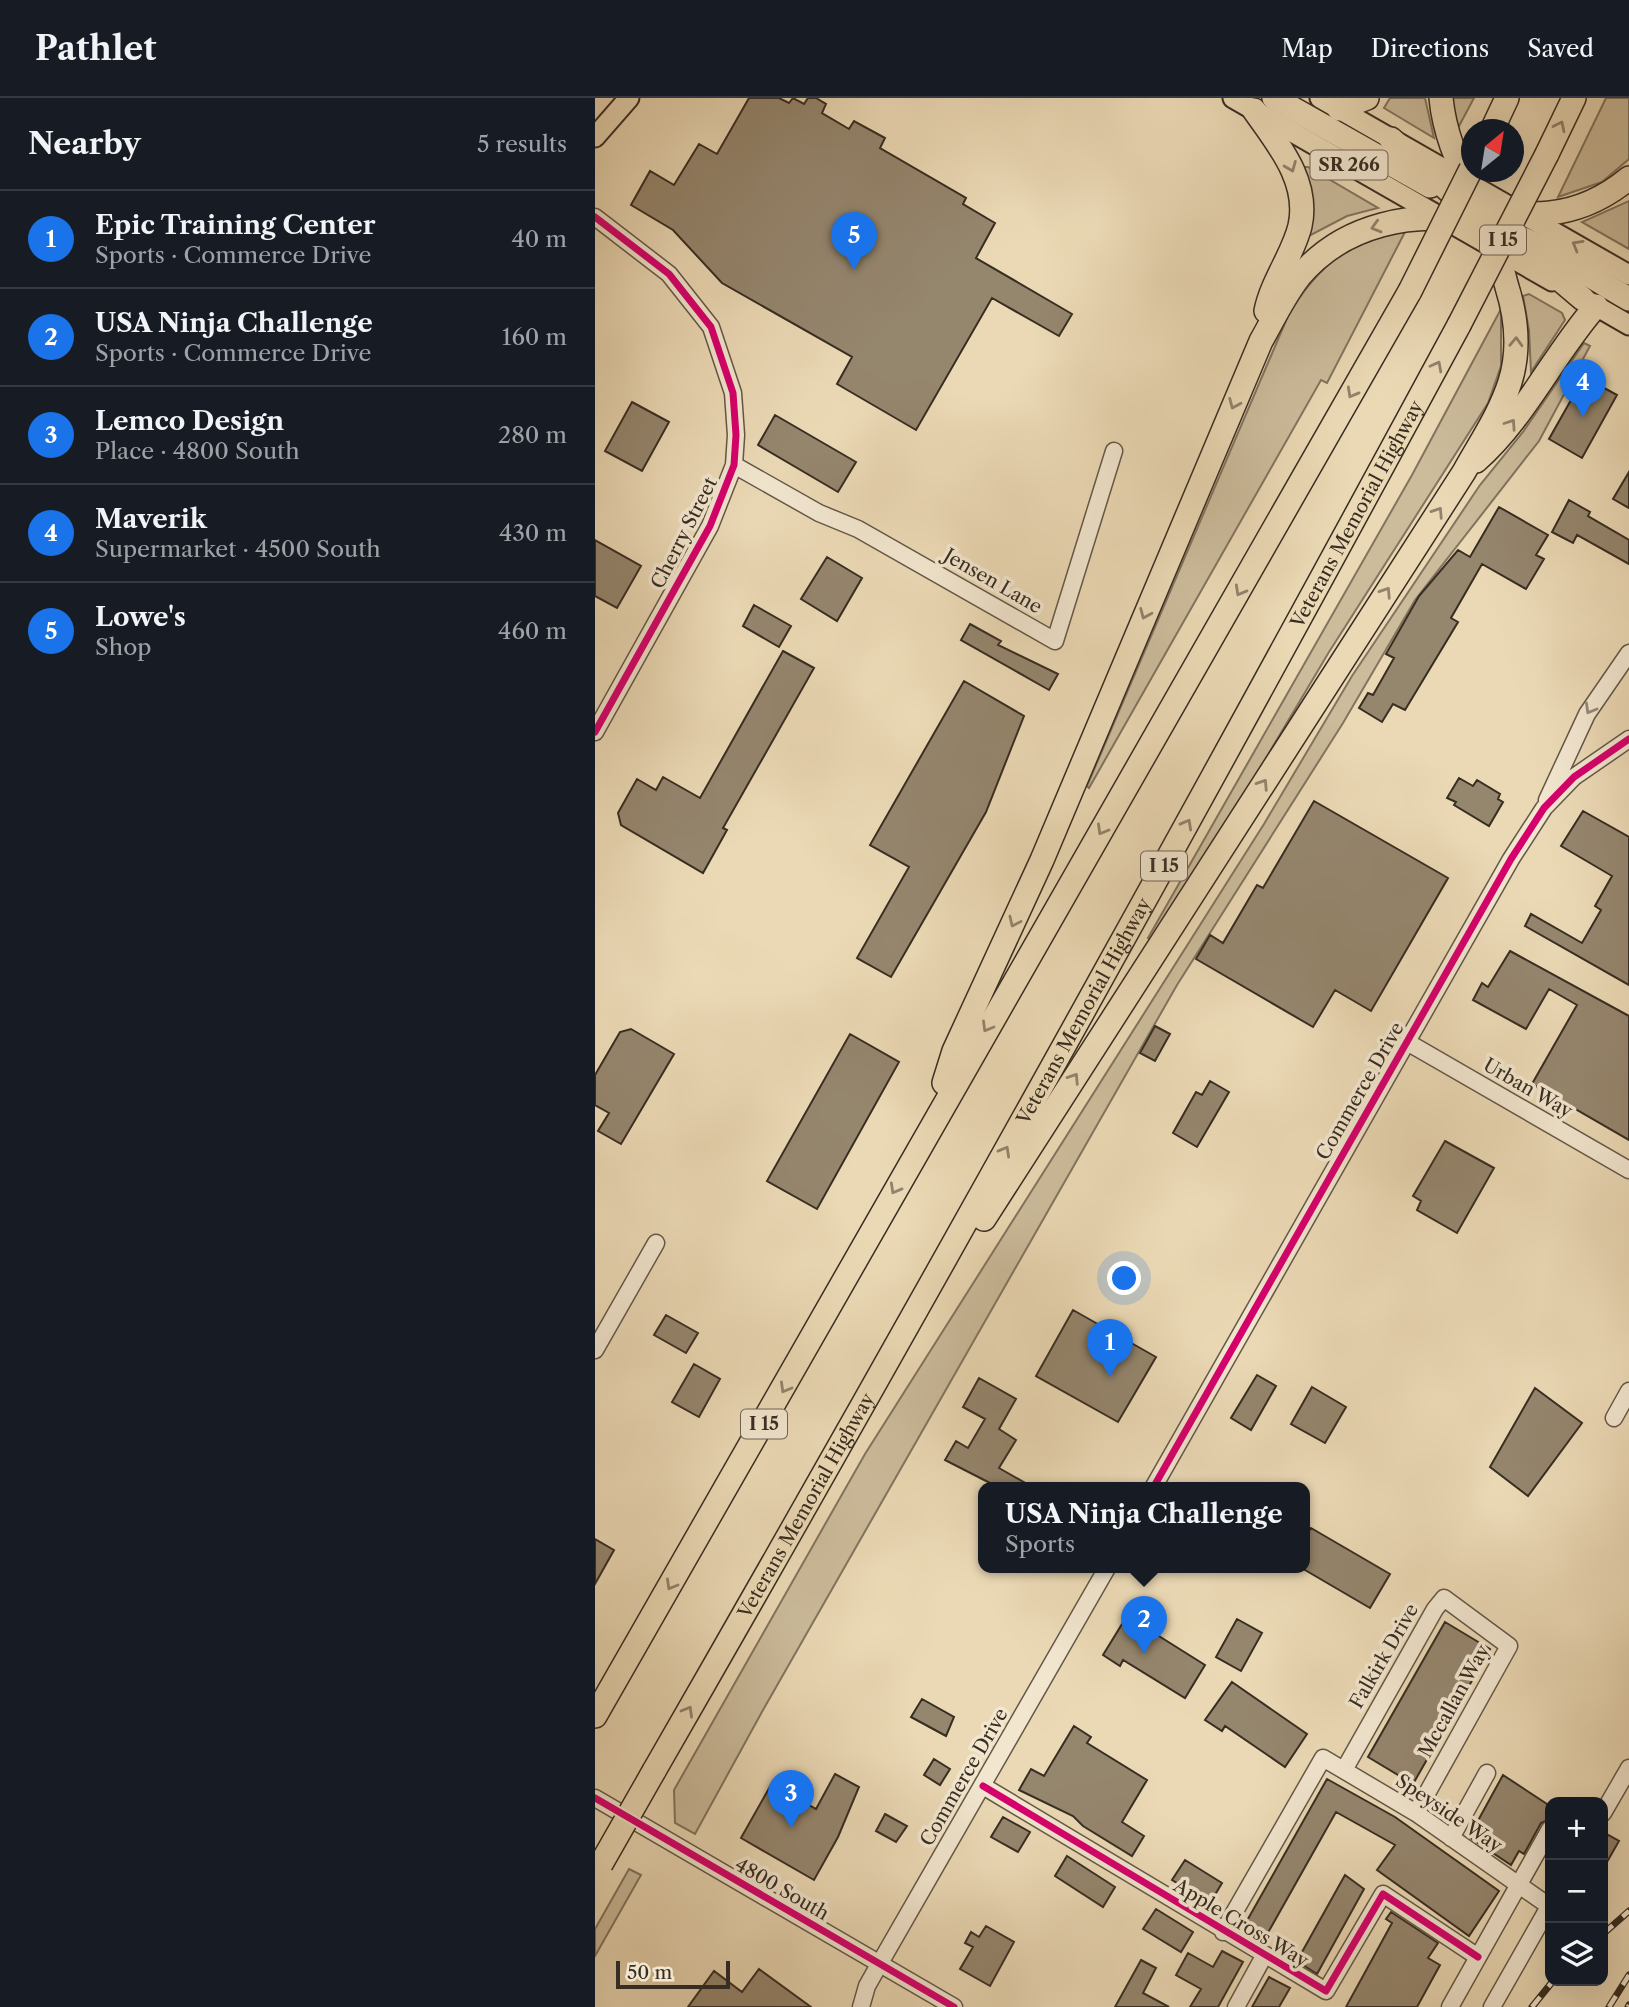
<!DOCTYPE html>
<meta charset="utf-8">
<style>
body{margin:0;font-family:"Libre Caslon Text",serif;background:#20242c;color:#f1f3f6}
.controls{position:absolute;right:21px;bottom:21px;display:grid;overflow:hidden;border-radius:14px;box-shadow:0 7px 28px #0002}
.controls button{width:63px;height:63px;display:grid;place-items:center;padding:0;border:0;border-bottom:2px solid #363941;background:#171b24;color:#f1f3f6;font:35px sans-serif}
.compass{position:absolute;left:866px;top:21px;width:63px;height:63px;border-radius:50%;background:#171b24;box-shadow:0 7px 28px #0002;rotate:30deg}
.scale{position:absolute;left:21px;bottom:18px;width:114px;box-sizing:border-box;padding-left:7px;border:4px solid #372d22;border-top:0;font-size:19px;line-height:24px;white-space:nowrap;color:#372d22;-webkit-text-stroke:5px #f2e6cf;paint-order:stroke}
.you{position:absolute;left:530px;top:1181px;width:24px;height:24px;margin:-18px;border:5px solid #fff;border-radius:50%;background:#1a73e8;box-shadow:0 0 0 10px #1a73e833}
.badge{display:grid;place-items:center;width:46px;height:46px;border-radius:50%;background:#1a73e8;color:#fff;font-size:23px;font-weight:700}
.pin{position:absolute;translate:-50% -58px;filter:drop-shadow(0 2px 4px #0008)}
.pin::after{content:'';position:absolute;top:37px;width:24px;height:21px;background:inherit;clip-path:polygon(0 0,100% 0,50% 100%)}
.popup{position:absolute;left:383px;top:1384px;width:332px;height:91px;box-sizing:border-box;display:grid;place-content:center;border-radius:14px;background:#171b24;filter:drop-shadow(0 2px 5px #0005);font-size:23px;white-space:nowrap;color:#9ea1a6}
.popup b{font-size:26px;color:#f1f3f6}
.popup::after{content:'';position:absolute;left:50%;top:100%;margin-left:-14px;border:14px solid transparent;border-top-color:#171b24}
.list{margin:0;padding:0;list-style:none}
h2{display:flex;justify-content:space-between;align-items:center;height:91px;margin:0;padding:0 28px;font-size:30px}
h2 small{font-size:23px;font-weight:400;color:#9ea1a6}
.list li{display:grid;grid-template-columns:46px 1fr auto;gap:21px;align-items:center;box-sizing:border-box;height:98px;padding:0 28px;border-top:2px solid #363941}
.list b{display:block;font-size:26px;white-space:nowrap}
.list p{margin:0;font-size:23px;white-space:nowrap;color:#9ea1a6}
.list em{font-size:23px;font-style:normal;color:#9ea1a6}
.icon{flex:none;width:38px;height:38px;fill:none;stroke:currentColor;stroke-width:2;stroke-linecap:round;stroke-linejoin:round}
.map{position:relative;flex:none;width:1034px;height:1909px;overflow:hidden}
header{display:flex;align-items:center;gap:42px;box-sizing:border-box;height:98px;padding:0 35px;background:#171b24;border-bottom:2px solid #363941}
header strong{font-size:33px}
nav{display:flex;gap:38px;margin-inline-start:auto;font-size:24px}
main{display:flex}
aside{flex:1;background:#171b24}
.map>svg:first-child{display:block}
.green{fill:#ccbc9c;stroke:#82745f;stroke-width:2}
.building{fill:#95866e;stroke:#372d22;stroke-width:2}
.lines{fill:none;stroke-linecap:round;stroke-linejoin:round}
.minor-casing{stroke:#645847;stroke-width:19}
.major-casing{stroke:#372d22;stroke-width:23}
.highway-casing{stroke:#372d22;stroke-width:26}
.minor{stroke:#f2e6cf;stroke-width:16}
.major{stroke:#ebd9b5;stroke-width:19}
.highway{stroke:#ebd9b5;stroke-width:23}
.rail-casing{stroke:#372d22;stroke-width:7}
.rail{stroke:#f2e6cf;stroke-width:4.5;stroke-dasharray:13;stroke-linecap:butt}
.highway-bridge-casing{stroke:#372d22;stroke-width:26;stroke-linecap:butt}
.highway-bridge{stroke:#ebd9b5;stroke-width:23}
.cycleway-casing{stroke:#f2e6cf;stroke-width:11}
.cycleway{stroke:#d6006c;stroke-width:7}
.oneway{stroke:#91836c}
.oneway2{stroke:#948a78}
.labels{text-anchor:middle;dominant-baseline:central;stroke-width:7;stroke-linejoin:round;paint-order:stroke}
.shield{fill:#f2e6cf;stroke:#6f6456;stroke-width:2}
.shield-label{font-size:18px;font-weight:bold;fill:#372d22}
.street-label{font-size:19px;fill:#372d22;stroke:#f2e6cf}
</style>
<header>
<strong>Pathlet</strong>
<nav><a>Map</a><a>Directions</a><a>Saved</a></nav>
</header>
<main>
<aside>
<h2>Nearby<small>5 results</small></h2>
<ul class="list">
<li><span class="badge">1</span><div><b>Epic Training Center</b><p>Sports · Commerce Drive</p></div><em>40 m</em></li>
<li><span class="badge">2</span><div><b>USA Ninja Challenge</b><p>Sports · Commerce Drive</p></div><em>160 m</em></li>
<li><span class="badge">3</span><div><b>Lemco Design</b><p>Place · 4800 South</p></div><em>280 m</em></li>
<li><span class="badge">4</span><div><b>Maverik</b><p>Supermarket · 4500 South</p></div><em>430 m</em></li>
<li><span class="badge">5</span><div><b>Lowe's</b><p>Shop</p></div><em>460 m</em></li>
</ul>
</aside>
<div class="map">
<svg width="1034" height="1909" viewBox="0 0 1034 1909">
<rect width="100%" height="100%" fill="#ebd9b5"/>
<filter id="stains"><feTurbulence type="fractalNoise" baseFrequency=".00286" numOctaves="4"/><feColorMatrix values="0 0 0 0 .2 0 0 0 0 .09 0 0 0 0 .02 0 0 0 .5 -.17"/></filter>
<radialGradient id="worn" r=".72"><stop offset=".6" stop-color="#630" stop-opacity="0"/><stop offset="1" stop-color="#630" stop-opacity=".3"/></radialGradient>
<path class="green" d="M 795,0 L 830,0 L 839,40 L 789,10 Z
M 856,0 L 879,0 L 863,30 Z
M 1011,0 L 1034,0 L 1034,61 L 1007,84 L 963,99 Z
M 709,69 L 713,69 L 783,110 L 752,118 L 712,139 L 717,103 Z
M 1034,103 L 1034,151 L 987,124 Z
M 811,132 L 732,285 L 726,282 L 494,690 L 492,688 L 693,218 C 722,168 753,144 811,132 Z
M 934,196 L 967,215 L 970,222 L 936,274 L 934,232 L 928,198 Z
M 906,211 L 906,268 L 893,305 L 734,554 L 561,845 L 553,840 L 817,377 Z
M 989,245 L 995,248 L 944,343 L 820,502 L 748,625 L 582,887 L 168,1612 L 100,1736 L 80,1725 L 79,1692 L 270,1356 L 669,726 L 757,578 L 885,387 L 928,334 Z
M 34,1771 L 46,1777 L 0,1858 L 0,1831 Z"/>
<path class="building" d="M 154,0 L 184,0 L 194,5 L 198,0 L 209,6 L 213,0 L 221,0 L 231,6 L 227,15 L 254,31 L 259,23 L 290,40 L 285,50 L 371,100 L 368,106 L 400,125 L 381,160 L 477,216 L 464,238 L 397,200 L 321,332 L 242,286 L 257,259 L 127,185 L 78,132 L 36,107 L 55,73 L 79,87 L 104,46 L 122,56 Z
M 989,279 L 1022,297 L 987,360 L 954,341 Z
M 37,304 L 74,324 L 47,373 L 10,353 Z
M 180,317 L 261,364 L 243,394 L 163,347 Z
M 1034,374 L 1034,410 L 1018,401 Z
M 974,402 L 995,414 L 993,418 L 1034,442 L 1034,466 L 982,437 L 978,445 L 957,434 Z
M 904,409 L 953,437 L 941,457 L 949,461 L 931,491 L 887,466 L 856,520 L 863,524 L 810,612 L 798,606 L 787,624 L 764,610 L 773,595 L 778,597 L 799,560 L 791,556 L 824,498 L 863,452 L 875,459 Z
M 0,442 L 46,468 L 22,510 L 0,498 Z
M 232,459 L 267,480 L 242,523 L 206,501 Z
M 159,507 L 196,528 L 184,549 L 148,528 Z
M 375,526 L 406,543 L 403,547 L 463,576 L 454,592 L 366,542 Z
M 188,553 L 219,570 L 128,730 L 132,732 L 108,775 L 26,727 L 23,715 L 42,681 L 61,692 L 68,679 L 105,700 Z
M 369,583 L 429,618 L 391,714 L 296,879 L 262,860 L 314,769 L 275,747 Z
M 864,680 L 878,688 L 882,682 L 905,696 L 903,701 L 908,704 L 894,728 L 859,707 L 861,704 L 852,700 Z
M 719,703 L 853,780 L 776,913 L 740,892 L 718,929 L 601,861 L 615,837 L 628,845 L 662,787 L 668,790 Z
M 988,713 L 1034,739 L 1034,887 L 930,828 L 936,816 L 987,845 L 1006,812 L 1000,808 L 1017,778 L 966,748 Z
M 915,853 L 1034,918 L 1034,1042 L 937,986 L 982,907 L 954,891 L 931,931 L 878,902 L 887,885 L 893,889 Z
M 560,928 L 575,936 L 560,963 L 545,955 Z
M 36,931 L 79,956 L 26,1046 L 3,1033 L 14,1015 L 0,1007 L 0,977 L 25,934 Z
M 255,936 L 304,964 L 222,1111 L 172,1083 Z
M 615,983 L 634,994 L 602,1049 L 578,1035 L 601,994 L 607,997 Z
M 850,1043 L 899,1070 L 862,1135 L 822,1112 L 826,1103 L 818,1098 Z
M 478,1212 L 561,1259 L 523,1324 L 441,1278 Z
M 71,1217 L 103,1235 L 91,1255 L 59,1237 Z
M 99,1266 L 125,1281 L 104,1319 L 77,1304 Z
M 662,1277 L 681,1288 L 656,1332 L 636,1320 Z
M 384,1280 L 421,1301 L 404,1331 L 421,1342 L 404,1370 L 439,1390 L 392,1390 L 395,1385 L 350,1362 L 361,1343 L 373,1350 L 390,1321 L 368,1309 Z
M 717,1289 L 751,1309 L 730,1345 L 696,1326 Z
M 940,1290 L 987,1325 L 933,1398 L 895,1369 Z
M 716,1430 L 795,1476 L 775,1510 L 710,1472 L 710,1439 Z
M 0,1441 L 19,1452 L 0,1486 Z
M 532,1518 L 610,1567 L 590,1600 L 528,1562 L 525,1568 L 508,1557 Z
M 642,1521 L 667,1535 L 646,1573 L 621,1559 Z
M 850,1524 L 895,1551 L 818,1686 L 773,1659 Z
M 637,1584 L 712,1636 L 690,1669 L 630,1628 L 627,1633 L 610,1622 Z
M 327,1601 L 359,1619 L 351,1638 L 316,1619 Z
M 479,1628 L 496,1639 L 492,1645 L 552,1682 L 527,1724 L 549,1738 L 537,1758 L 488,1728 L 478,1718 L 424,1692 L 436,1671 L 449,1678 Z
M 339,1661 L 355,1671 L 345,1687 L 329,1677 Z
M 240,1676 L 264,1689 L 243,1739 L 219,1782 L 146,1740 L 177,1685 L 221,1711 Z
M 908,1677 L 955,1708 L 955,1721 L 946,1725 L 929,1756 L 924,1753 L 916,1767 L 874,1739 Z
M 732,1681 L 800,1719 L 904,1793 L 874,1838 L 782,1772 L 800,1747 L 741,1714 L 670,1840 L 649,1828 Z
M 290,1716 L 312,1728 L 301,1744 L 281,1733 Z
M 408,1719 L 435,1734 L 423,1754 L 396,1739 Z
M 1008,1734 L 1024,1743 L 1008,1771 Z
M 472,1758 L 520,1789 L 508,1809 L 460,1778 Z
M 590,1762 L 627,1785 L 615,1805 L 577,1782 Z
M 750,1777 L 769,1791 L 722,1876 L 702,1863 Z
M 561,1811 L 598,1834 L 586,1854 L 548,1831 Z
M 796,1814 L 843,1845 L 833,1860 L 845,1867 L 822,1909 L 751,1909 L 797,1825 L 791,1821 Z
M 391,1828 L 419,1844 L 395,1888 L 365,1871 L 378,1849 L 370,1845 L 376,1834 L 384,1839 Z
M 627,1853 L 648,1864 L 623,1909 L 595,1909 L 606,1891 L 581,1877 L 593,1855 L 618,1869 Z
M 546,1862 L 561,1870 L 548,1895 L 574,1909 L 520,1909 Z
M 164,1871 L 216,1909 L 93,1909 L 119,1873 L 147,1894 Z
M 674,1879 L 695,1890 L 684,1909 L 657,1909 Z"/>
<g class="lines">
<defs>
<path id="minor" d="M 0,119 L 74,176 L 116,229 L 138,295 L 141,337 L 139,367 L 115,428 L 0,634
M 139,367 L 224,415 L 263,431 L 460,543 L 519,353
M 952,702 L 992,616 L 1034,555
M 812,944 L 1034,1072
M 0,1252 L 61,1145
M 1019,1320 L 1034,1293
M 558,1390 L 916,761 L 949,710 L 979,679 L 1034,641
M 749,1672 L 840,1511 L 849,1500 L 914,1548 L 821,1715
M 388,1688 L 731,1893 L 788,1796 L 883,1859
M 0,1700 L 359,1909
M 1008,1715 L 1034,1670
M 856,1740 L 892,1675
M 628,1834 L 728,1660 L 821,1715 L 954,1808
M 266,1909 L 272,1888 L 285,1865 L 512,1470
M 641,1909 L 669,1858
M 855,1909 L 955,1731
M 897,1909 L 955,1807"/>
<path id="major" d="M 638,0 L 957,183
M 725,0 L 1034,177
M 0,39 L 34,0
M 989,201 L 1034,227"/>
<g id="highway">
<path d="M 679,0 L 835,88"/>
<path d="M 846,0 C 849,31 861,66 879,92"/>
<path d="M 744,11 L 772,0"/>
<path d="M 659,12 C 682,45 715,83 705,128 C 698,157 677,183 671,213"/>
<path d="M 897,32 L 912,0"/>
<path d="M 952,56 L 979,0"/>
<path d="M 865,103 C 928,122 981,124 1034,80"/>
<path d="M 936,157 L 988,201"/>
<path d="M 881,363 C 930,320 958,257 1001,208"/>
<path d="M 349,985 L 359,953 L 447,762 L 666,243 C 678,222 689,198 704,179 C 748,126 820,111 885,126 C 938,138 988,175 1034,201"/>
<path d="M 389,1121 L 869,374 C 885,345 905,316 915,284 C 925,252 922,221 912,189 C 908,176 906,161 899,149 C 875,105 832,74 796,41"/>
<path d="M 0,1618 L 815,193"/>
<path id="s1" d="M 59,1673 C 334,1195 602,712 864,227"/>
</g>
</defs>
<use href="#minor" class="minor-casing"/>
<use href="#major" class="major-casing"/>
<use href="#highway" class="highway-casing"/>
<use href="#minor" class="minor"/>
<use href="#major" class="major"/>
<use href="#highway" class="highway"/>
<defs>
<path id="rail" d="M 1008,1836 L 1034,1813
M 937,1909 L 958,1883
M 1014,1909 L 1034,1877
M 1033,1909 L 1034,1907"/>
</defs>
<use href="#rail" class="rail-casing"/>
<use href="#rail" class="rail"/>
<defs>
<path id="highway-bridge" d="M 815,193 L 876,71
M 864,227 L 952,56
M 6,1766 L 59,1673"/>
</defs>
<use href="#highway-bridge" class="highway-bridge-casing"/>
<use href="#highway-bridge" class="highway-bridge"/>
<defs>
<path id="cycleway" d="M 0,119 L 74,176 L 116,229 L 138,295 L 141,337 L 139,367 L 115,428 L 0,634
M 558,1390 L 916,761 L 949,710 L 979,679 L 1034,641
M 388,1688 L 731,1893 L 788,1796 L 883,1859
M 0,1700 L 359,1909"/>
</defs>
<use href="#cycleway" class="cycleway-casing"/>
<use href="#cycleway" class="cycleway"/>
</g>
<defs><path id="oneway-chevron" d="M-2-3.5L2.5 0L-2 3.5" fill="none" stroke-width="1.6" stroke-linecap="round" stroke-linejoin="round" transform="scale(1.75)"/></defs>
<g class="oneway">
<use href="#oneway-chevron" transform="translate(965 28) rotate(-64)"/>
<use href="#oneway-chevron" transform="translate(696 69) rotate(68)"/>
<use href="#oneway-chevron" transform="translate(781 129) rotate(164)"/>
<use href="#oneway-chevron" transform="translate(982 147) rotate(-150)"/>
<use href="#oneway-chevron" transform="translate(921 244) rotate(-88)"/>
<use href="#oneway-chevron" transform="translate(842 268) rotate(-62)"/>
<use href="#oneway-chevron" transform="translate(757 295) rotate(119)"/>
<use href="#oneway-chevron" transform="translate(639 306) rotate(113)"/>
<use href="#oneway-chevron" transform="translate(916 326) rotate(-56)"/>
<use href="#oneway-chevron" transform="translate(843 414) rotate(-57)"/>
<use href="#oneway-chevron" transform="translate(645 493) rotate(119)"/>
<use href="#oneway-chevron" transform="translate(791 494) rotate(-57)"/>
<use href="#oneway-chevron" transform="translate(550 516) rotate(113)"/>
<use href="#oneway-chevron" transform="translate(668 686) rotate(-57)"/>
<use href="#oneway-chevron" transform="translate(592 726) rotate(-61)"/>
<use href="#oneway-chevron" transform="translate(507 732) rotate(120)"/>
<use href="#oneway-chevron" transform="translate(419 824) rotate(115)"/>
<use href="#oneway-chevron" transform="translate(392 929) rotate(120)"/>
<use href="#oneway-chevron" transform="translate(479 980) rotate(-57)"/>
<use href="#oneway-chevron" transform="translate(410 1053) rotate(-61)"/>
<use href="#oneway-chevron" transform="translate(300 1091) rotate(119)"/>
<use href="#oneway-chevron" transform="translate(190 1290) rotate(120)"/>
<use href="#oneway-chevron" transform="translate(76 1487) rotate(120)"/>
<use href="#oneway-chevron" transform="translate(93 1613) rotate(-60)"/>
</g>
<use class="oneway2" href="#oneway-chevron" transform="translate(995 611) rotate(120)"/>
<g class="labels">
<g class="shield">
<rect x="715.5" y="52.5" width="77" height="29" rx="5"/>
<rect x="885" y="127.5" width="46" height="29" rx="5"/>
<rect x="546" y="753.5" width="46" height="29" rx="5"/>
<rect x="146" y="1311.5" width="46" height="29" rx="5"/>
</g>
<g class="shield-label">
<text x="754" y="67">SR 266</text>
<text x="908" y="142">I 15</text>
<text x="569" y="768">I 15</text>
<text x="169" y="1326">I 15</text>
</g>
<g class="street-label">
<text stroke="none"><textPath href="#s1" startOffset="1440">Veterans Memorial Highway</textPath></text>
<text transform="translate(89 435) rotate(-63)">Cherry Street</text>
<text transform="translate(398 483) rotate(30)">Jensen Lane</text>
<text stroke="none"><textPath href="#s1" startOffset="873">Veterans Memorial Highway</textPath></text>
<text transform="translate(933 990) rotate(30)">Urban Way</text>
<text transform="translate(765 993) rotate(-60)">Commerce Drive</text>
<text stroke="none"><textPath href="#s1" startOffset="306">Veterans Memorial Highway</textPath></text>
<text transform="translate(789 1558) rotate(-60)">Falkirk Drive</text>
<text transform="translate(859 1603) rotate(-61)">Mccallan Way</text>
<text transform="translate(369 1679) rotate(-60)">Commerce Drive</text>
<text transform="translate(854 1715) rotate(34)">Speyside Way</text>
<text transform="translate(187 1791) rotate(30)">4800 South</text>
<text transform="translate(646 1825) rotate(31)">Apple Cross Way</text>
</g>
</g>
<rect width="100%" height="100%" filter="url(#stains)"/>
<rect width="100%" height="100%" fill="url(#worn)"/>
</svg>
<div class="controls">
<button>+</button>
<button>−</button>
<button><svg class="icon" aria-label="layers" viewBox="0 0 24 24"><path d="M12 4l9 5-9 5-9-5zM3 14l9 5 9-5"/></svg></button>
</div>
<svg class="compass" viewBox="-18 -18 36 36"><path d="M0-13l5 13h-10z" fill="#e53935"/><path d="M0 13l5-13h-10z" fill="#9ea1a6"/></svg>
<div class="scale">50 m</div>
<div class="you"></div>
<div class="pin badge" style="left:515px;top:1279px">1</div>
<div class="pin badge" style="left:549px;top:1556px">2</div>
<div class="popup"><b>USA Ninja Challenge</b>Sports</div>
<div class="pin badge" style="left:196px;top:1730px">3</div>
<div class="pin badge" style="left:988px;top:319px">4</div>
<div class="pin badge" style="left:259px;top:172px">5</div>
</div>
</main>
